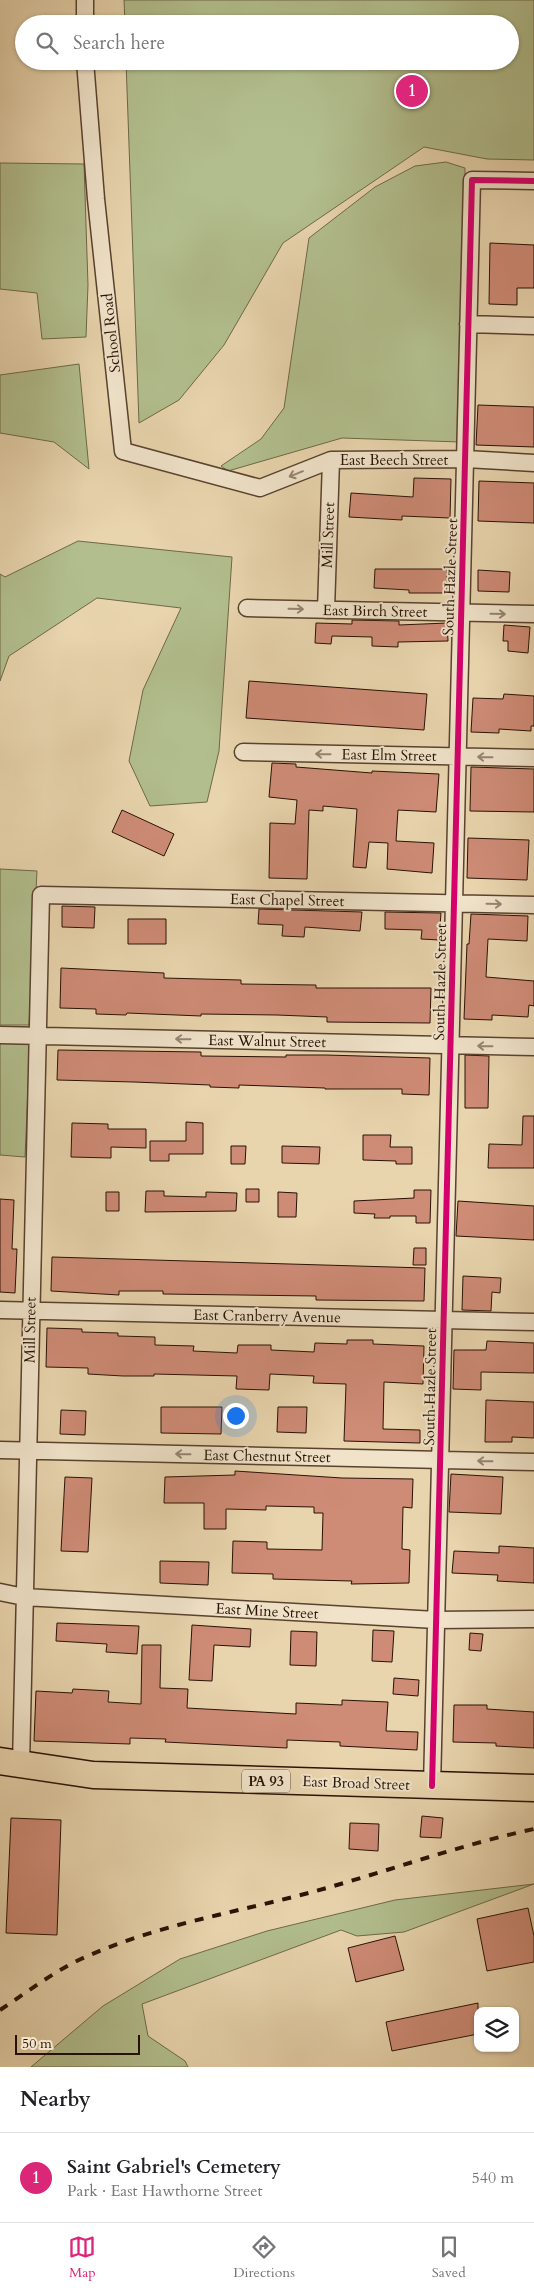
<!DOCTYPE html>
<meta charset="utf-8">
<style>
body{margin:0;font-family:Cardo,serif;background:#f2f2f2;color:#202124}
.controls{position:absolute;right:15px;bottom:15px;display:grid;overflow:hidden;border-radius:10px;box-shadow:0 1px 4px #0004}
.controls button{width:45px;height:45px;display:grid;place-items:center;padding:0;border:0;border-bottom:1px solid #e0e0e0;background:#fff;color:#202124;font:25px sans-serif}
.scale{position:absolute;left:15px;bottom:12px;width:125px;box-sizing:border-box;padding-left:5px;border:2px solid #291104;border-top:0;font-size:14px;line-height:18px;white-space:nowrap;color:#291104;-webkit-text-stroke:4px #f0e3ca;paint-order:stroke}
.you{position:absolute;left:235px;top:1415px;width:18px;height:18px;margin:-12px;border:4px solid #fff;border-radius:50%;background:#1a73e8;box-shadow:0 0 0 8px #1a73e833}
.badge{display:grid;place-items:center;width:32px;height:32px;border-radius:50%;background:#db2777;color:#fff;font-size:16px;font-weight:700}
.pin{position:absolute;translate:-50% -50%;border:2px solid #fff;box-shadow:0 1px 5px #0006}
.list{margin:0;padding:0;list-style:none}
h2{display:flex;justify-content:space-between;align-items:center;height:65px;margin:0;padding:0 20px;font-size:21px}
h2 small{font-size:16px;font-weight:400;color:#757577}
.list li{display:grid;grid-template-columns:32px 1fr auto;gap:15px;align-items:center;box-sizing:border-box;height:90px;padding:0 20px;border-top:1px solid #e0e0e0}
.list b{display:block;font-size:19px;white-space:nowrap}
.list p{margin:0;font-size:16px;white-space:nowrap;color:#757577}
.list em{font-size:16px;font-style:normal;color:#757577}
.icon{flex:none;width:28px;height:28px;fill:none;stroke:currentColor;stroke-width:2;stroke-linecap:round;stroke-linejoin:round}
.map{position:relative;flex:none;width:534px;height:2067px;overflow:hidden}
.search{position:absolute;background:#fff;box-shadow:0 1px 4px #0004;left:15px;right:15px;top:15px;height:55px;display:flex;align-items:center;gap:12px;box-sizing:border-box;padding:0 18px;border-radius:28px;color:#757577;font-size:19px}
.sheet{height:155px;background:#fff}
nav{display:flex;justify-content:space-around;align-items:center;box-sizing:border-box;height:70px;border-top:1px solid #e0e0e0;background:#fff;font-size:14px;color:#757577}
nav a{display:grid;justify-items:center;gap:2px}
nav .on{color:#db2777}
.map>svg:first-child{display:block}
.green{fill:#b2be8d;stroke:#6e6848}
.building{fill:#ce8b76;stroke:#291104}
.lines{fill:none;stroke-linecap:round;stroke-linejoin:round}
.minor-casing{stroke:#59422e;stroke-width:19}
.trunk-casing{stroke:#291104;stroke-width:29}
.minor{stroke:#f0e3ca;stroke-width:16}
.trunk{stroke:#e8d4ad;stroke-width:26}
.rail{stroke:#291104;stroke-width:4;stroke-dasharray:9 9;stroke-linecap:butt}
.cycleway-casing{stroke:#f0e3ca;stroke-width:9}
.cycleway{stroke:#d6006c;stroke-width:6}
.oneway{stroke:#968471}
.labels{text-anchor:middle;dominant-baseline:central;stroke-width:4;stroke-linejoin:round;paint-order:stroke}
.shield{fill:#f0e3ca;stroke:#65503f;stroke-width:1}
.shield-label{font-size:14px;font-weight:bold;fill:#291104}
.street-label{font-size:15px;fill:#291104;stroke:#f0e3ca}
</style>
<div class="map">
<svg width="534" height="2067" viewBox="0 0 534 2067">
<rect width="100%" height="100%" fill="#e8d4ad"/>
<filter id="stains"><feTurbulence type="fractalNoise" baseFrequency=".004" numOctaves="4"/><feColorMatrix values="0 0 0 0 .2 0 0 0 0 .09 0 0 0 0 .02 0 0 0 .5 -.17"/></filter>
<radialGradient id="worn" r=".72"><stop offset=".6" stop-color="#630" stop-opacity="0"/><stop offset="1" stop-color="#630" stop-opacity=".3"/></radialGradient>
<path class="green" d="M 124,0 L 534,0 L 534,160 L 487,159 L 424,147 L 283,243 L 224,345 L 179,400 L 139,423 L 126,61 L 510,61 L 510,24 L 125,24 Z
M 446,162 L 465,168 L 460,442 L 342,438 L 228,471 L 221,466 L 261,439 L 284,408 L 309,238 L 375,187 L 415,166 Z
M 0,163 L 84,164 L 88,285 L 86,337 L 42,339 L 37,293 L 0,289 Z
M 79,364 L 89,469 L 54,442 L 0,433 L 0,375 Z
M 78,541 L 232,557 L 219,751 L 207,802 L 150,806 L 129,761 L 143,690 L 181,608 L 97,598 L 9,656 L 0,681 L 0,574 L 5,577 Z
M 0,869 L 37,871 L 29,1025 L 0,1025 Z
M 0,1043 L 30,1044 L 25,1157 L 0,1155 Z
M 534,1884 L 404,1932 L 357,1936 L 341,1930 L 142,2004 L 148,2036 L 185,2061 L 188,2067 L 31,2067 L 103,2006 L 180,1959 L 267,1931 L 395,1900 Z"/>
<path class="building" d="M 490,243 L 534,245 L 534,288 L 517,288 L 517,305 L 489,304 Z
M 478,405 L 534,407 L 534,447 L 476,445 Z
M 414,478 L 451,479 L 450,518 L 402,516 L 402,520 L 349,517 L 351,493 L 413,497 Z
M 479,481 L 534,483 L 534,523 L 478,521 Z
M 375,569 L 447,569 L 447,593 L 409,593 L 409,590 L 374,588 Z
M 478,570 L 510,572 L 509,592 L 478,591 Z
M 352,620 L 399,621 L 399,625 L 447,623 L 448,641 L 398,642 L 398,647 L 372,646 L 372,637 L 332,636 L 331,644 L 315,643 L 316,623 L 352,624 Z
M 504,625 L 530,627 L 528,653 L 508,651 L 508,641 L 503,641 Z
M 249,681 L 427,694 L 424,730 L 246,718 Z
M 504,694 L 534,696 L 534,726 L 531,726 L 531,731 L 499,729 L 499,733 L 471,732 L 473,698 L 503,699 Z
M 272,763 L 296,764 L 296,767 L 372,773 L 372,771 L 439,774 L 436,812 L 398,810 L 396,841 L 434,843 L 432,873 L 387,869 L 388,843 L 369,842 L 366,868 L 353,867 L 357,809 L 323,806 L 323,811 L 309,810 L 307,879 L 269,878 L 270,823 L 295,824 L 297,800 L 269,797 Z
M 471,767 L 534,769 L 534,812 L 470,811 Z
M 122,810 L 174,834 L 164,856 L 112,832 Z
M 468,838 L 529,840 L 527,880 L 467,878 Z
M 62,906 L 95,907 L 94,928 L 62,927 Z
M 259,909 L 362,912 L 360,931 L 305,927 L 304,937 L 282,936 L 283,925 L 258,924 Z
M 385,912 L 441,913 L 439,940 L 421,939 L 422,930 L 385,929 Z
M 471,914 L 528,916 L 527,941 L 488,939 L 486,977 L 534,981 L 534,1006 L 529,1005 L 528,1017 L 492,1015 L 492,1020 L 464,1019 L 467,944 L 469,944 Z
M 128,919 L 166,919 L 166,944 L 128,944 Z
M 61,968 L 164,973 L 164,978 L 241,980 L 241,984 L 316,985 L 316,988 L 431,988 L 430,1023 L 327,1022 L 327,1017 L 277,1015 L 201,1014 L 201,1016 L 127,1013 L 126,1015 L 96,1014 L 96,1009 L 60,1008 Z
M 58,1050 L 201,1052 L 201,1056 L 286,1057 L 286,1055 L 326,1055 L 430,1058 L 429,1095 L 402,1094 L 402,1089 L 325,1089 L 325,1088 L 239,1085 L 239,1088 L 210,1087 L 210,1085 L 134,1082 L 57,1080 Z
M 465,1055 L 489,1056 L 488,1108 L 465,1108 Z
M 523,1116 L 534,1116 L 534,1168 L 488,1168 L 489,1144 L 522,1145 Z
M 186,1122 L 203,1123 L 203,1154 L 169,1154 L 169,1161 L 150,1161 L 150,1141 L 186,1141 Z
M 72,1123 L 108,1124 L 108,1129 L 146,1129 L 146,1148 L 111,1147 L 111,1158 L 71,1157 Z
M 363,1135 L 391,1135 L 390,1147 L 412,1147 L 412,1164 L 396,1164 L 396,1161 L 363,1160 Z
M 231,1146 L 246,1146 L 245,1164 L 231,1164 Z
M 282,1146 L 320,1147 L 319,1164 L 282,1163 Z
M 246,1189 L 259,1189 L 259,1202 L 246,1202 Z
M 414,1190 L 431,1190 L 430,1223 L 416,1223 L 416,1216 L 390,1216 L 390,1218 L 374,1218 L 375,1214 L 354,1213 L 354,1201 L 414,1198 Z
M 146,1191 L 164,1191 L 164,1196 L 206,1197 L 206,1192 L 237,1193 L 236,1211 L 145,1212 Z
M 106,1192 L 119,1192 L 119,1211 L 106,1211 Z
M 278,1192 L 297,1193 L 296,1217 L 278,1217 Z
M 0,1199 L 14,1200 L 12,1249 L 17,1249 L 15,1293 L 0,1292 Z
M 458,1201 L 534,1206 L 534,1240 L 456,1236 Z
M 414,1248 L 426,1248 L 426,1265 L 413,1265 Z
M 52,1257 L 425,1268 L 424,1301 L 316,1300 L 316,1296 L 163,1294 L 163,1291 L 119,1291 L 119,1295 L 51,1291 Z
M 463,1276 L 501,1278 L 500,1293 L 492,1292 L 491,1311 L 462,1310 Z
M 47,1328 L 82,1329 L 82,1332 L 118,1333 L 118,1336 L 155,1337 L 155,1345 L 194,1346 L 193,1351 L 237,1353 L 238,1345 L 271,1345 L 271,1350 L 314,1352 L 315,1343 L 347,1344 L 347,1340 L 373,1340 L 373,1344 L 424,1346 L 423,1384 L 384,1382 L 383,1429 L 420,1430 L 420,1443 L 344,1441 L 346,1384 L 313,1383 L 314,1376 L 270,1374 L 269,1390 L 236,1389 L 237,1376 L 154,1374 L 154,1376 L 123,1376 L 88,1374 L 88,1368 L 46,1367 Z
M 487,1341 L 534,1343 L 534,1373 L 481,1372 L 481,1390 L 453,1389 L 454,1350 L 486,1350 Z
M 486,1400 L 534,1402 L 534,1438 L 512,1437 L 512,1442 L 485,1442 Z
M 161,1407 L 222,1407 L 221,1434 L 161,1433 Z
M 278,1407 L 307,1407 L 306,1433 L 277,1432 Z
M 61,1410 L 86,1411 L 85,1435 L 60,1434 Z
M 235,1471 L 342,1478 L 413,1479 L 412,1508 L 403,1507 L 402,1549 L 410,1550 L 409,1583 L 351,1584 L 352,1581 L 273,1579 L 273,1574 L 232,1573 L 233,1541 L 267,1542 L 267,1549 L 322,1550 L 323,1513 L 314,1513 L 314,1507 L 266,1506 L 266,1510 L 226,1509 L 226,1529 L 204,1529 L 204,1503 L 164,1503 L 165,1477 L 235,1475 Z
M 451,1474 L 503,1477 L 501,1514 L 449,1512 Z
M 65,1477 L 92,1478 L 88,1552 L 61,1551 Z
M 499,1546 L 534,1548 L 534,1583 L 497,1581 L 498,1575 L 452,1573 L 454,1551 L 499,1553 Z
M 160,1561 L 209,1562 L 208,1585 L 160,1583 Z
M 57,1623 L 139,1626 L 137,1654 L 106,1652 L 107,1644 L 56,1641 Z
M 192,1625 L 251,1629 L 250,1647 L 214,1645 L 212,1681 L 189,1680 Z
M 373,1630 L 394,1631 L 392,1662 L 372,1661 Z
M 291,1631 L 317,1632 L 316,1666 L 290,1665 Z
M 470,1633 L 483,1634 L 481,1651 L 469,1650 Z
M 142,1645 L 161,1645 L 160,1688 L 188,1689 L 187,1708 L 296,1714 L 296,1703 L 342,1705 L 342,1700 L 388,1702 L 386,1731 L 418,1732 L 417,1750 L 340,1746 L 340,1742 L 287,1740 L 287,1748 L 165,1742 L 166,1739 L 130,1738 L 130,1744 L 34,1741 L 36,1691 L 72,1693 L 73,1689 L 109,1691 L 108,1702 L 141,1704 Z
M 394,1678 L 419,1680 L 418,1696 L 393,1694 Z
M 454,1705 L 487,1705 L 487,1709 L 534,1712 L 534,1748 L 496,1746 L 496,1743 L 453,1742 Z
M 422,1816 L 443,1818 L 441,1838 L 420,1837 Z
M 11,1818 L 61,1820 L 57,1935 L 6,1933 Z
M 350,1823 L 379,1824 L 378,1851 L 349,1849 Z
M 528,1908 L 534,1936 L 534,1962 L 487,1971 L 477,1919 Z
M 395,1936 L 404,1970 L 356,1982 L 348,1948 Z
M 478,2003 L 478,2034 L 392,2051 L 386,2022 Z"/>
<g class="lines">
<defs>
<path id="minor" d="M 85,0 L 85,24
M 85,61 L 96,199 L 123,451 L 260,488 L 331,460 L 466,459 L 534,463
M 468,324 L 534,326
M 247,608 L 534,614
M 326,610 L 331,460
M 243,752 L 534,758
M 0,1035 L 534,1047
M 0,1310 L 534,1322
M 0,1450 L 534,1462
M 0,1592 L 24,1597 L 436,1620 L 534,1619
M 21,1765 L 41,895 L 534,905
M 432,1786 L 472,180 L 534,181"/>
<path id="trunk" d="M 0,1761 L 93,1775 L 534,1788"/>
</defs>
<use href="#minor" class="minor-casing"/>
<use href="#trunk" class="trunk-casing"/>
<use href="#minor" class="minor"/>
<use href="#trunk" class="trunk"/>
<path class="rail" d="M 0,2010 C 29,1991 58,1968 90,1955 C 161,1924 238,1912 312,1892 C 386,1872 459,1845 534,1829"/>
<defs>
<path id="cycleway" d="M 432,1786 L 472,180 L 534,181"/>
</defs>
<use href="#cycleway" class="cycleway-casing"/>
<use href="#cycleway" class="cycleway"/>
</g>
<defs><path id="oneway-shaft" d="M-6 0H5M1.5-3L5.5 0L1.5 3" fill="none" stroke-width="1.6" stroke-linecap="round" stroke-linejoin="round" transform="scale(1.25)"/></defs>
<g class="oneway">
<use href="#oneway-shaft" transform="translate(296 474) rotate(158)"/>
<use href="#oneway-shaft" transform="translate(296 609) rotate(1)"/>
<use href="#oneway-shaft" transform="translate(498 614) rotate(1)"/>
<use href="#oneway-shaft" transform="translate(323 754) rotate(-179)"/>
<use href="#oneway-shaft" transform="translate(485 757) rotate(-179)"/>
<use href="#oneway-shaft" transform="translate(494 904) rotate(1)"/>
<use href="#oneway-shaft" transform="translate(183 1039) rotate(-179)"/>
<use href="#oneway-shaft" transform="translate(485 1046) rotate(-179)"/>
<use href="#oneway-shaft" transform="translate(183 1454) rotate(-179)"/>
<use href="#oneway-shaft" transform="translate(485 1461) rotate(-179)"/>
</g>
<g class="labels">
<rect class="shield" x="242" y="1769.5" width="48" height="23" rx="4"/>
<g class="shield-label">
<text x="266" y="1781">PA 93</text>
</g>
<g class="street-label">
<text transform="translate(111 333) rotate(-96)">School Road</text>
<text x="394" y="460">East Beech Street</text>
<text transform="translate(328 535) rotate(-88)">Mill Street</text>
<text transform="translate(450 577) rotate(-88)">South Hazle Street</text>
<text transform="translate(375 611) rotate(1)">East Birch Street</text>
<text transform="translate(389 755) rotate(1)">East Elm Street</text>
<text transform="translate(287 900) rotate(1)">East Chapel Street</text>
<text transform="translate(440 982) rotate(-89)">South Hazle Street</text>
<text transform="translate(267 1041) rotate(1)">East Walnut Street</text>
<text transform="translate(267 1316) rotate(1)">East Cranberry Avenue</text>
<text transform="translate(30 1330) rotate(-89)">Mill Street</text>
<text transform="translate(430 1387) rotate(-89)">South Hazle Street</text>
<text transform="translate(267 1456) rotate(1)">East Chestnut Street</text>
<text transform="translate(267 1611) rotate(3)">East Mine Street</text>
<text transform="translate(356 1783) rotate(2)">East Broad Street</text>
</g>
</g>
<rect width="100%" height="100%" filter="url(#stains)"/>
<rect width="100%" height="100%" fill="url(#worn)"/>
</svg>
<div class="controls">
<button><svg class="icon" aria-label="layers" viewBox="0 0 24 24"><path d="M12 4l9 5-9 5-9-5zM3 14l9 5 9-5"/></svg></button>
</div>
<div class="scale">50 m</div>
<div class="you"></div>
<div class="pin badge" style="left:412px;top:91px">1</div>
<div class="search"><svg class="icon" aria-label="search" viewBox="0 0 24 24"><circle cx="10" cy="10" r="6"/><path d="M15 15l6 6"/></svg>Search here</div>
</div>
<section class="sheet">
<h2>Nearby<small></small></h2>
<ul class="list">
<li><span class="badge">1</span><div><b>Saint Gabriel's Cemetery</b><p>Park · East Hawthorne Street</p></div><em>540 m</em></li>
</ul>
</section>
<nav>
<a class="on"><svg class="icon" aria-label="map" viewBox="0 0 24 24"><path d="M3 6l6-2 6 2 6-2v14l-6 2-6-2-6 2zM9 4v14M15 6v14"/></svg>Map</a>
<a><svg class="icon" aria-label="directions" viewBox="0 0 24 24"><path d="M12 3l9 9-9 9-9-9zM9 14v-3h6M13 9l2 2-2 2"/></svg>Directions</a>
<a><svg class="icon" aria-label="saved" viewBox="0 0 24 24"><path d="M7 4h10v16l-5-4-5 4z"/></svg>Saved</a>
</nav>
